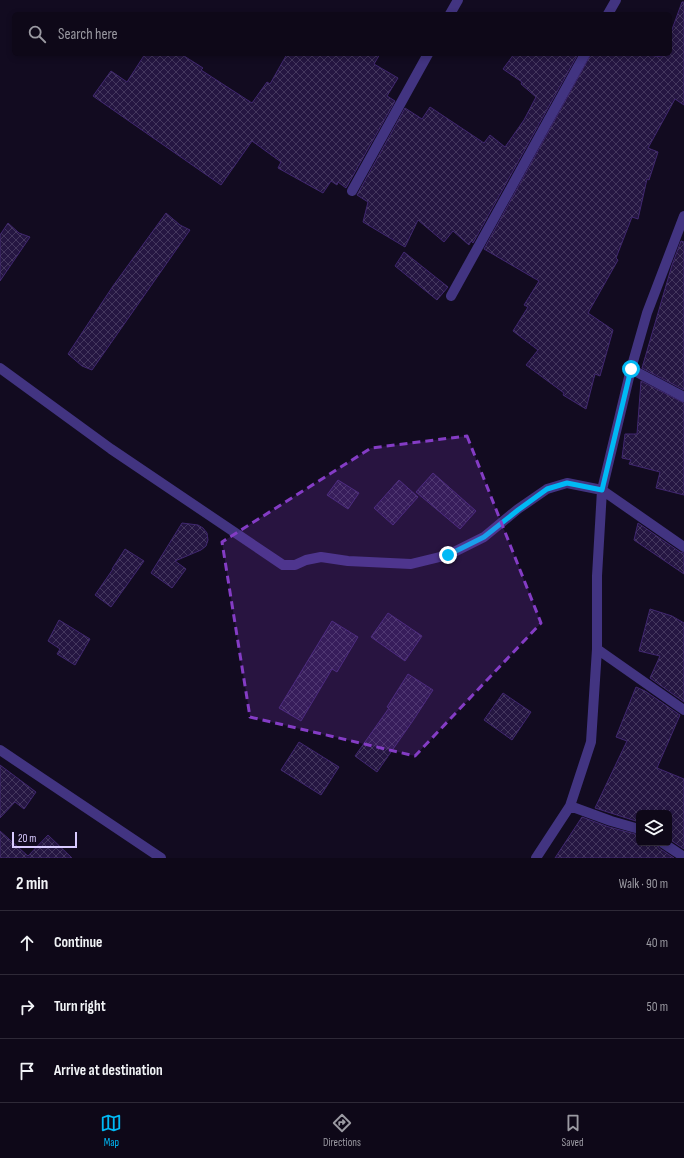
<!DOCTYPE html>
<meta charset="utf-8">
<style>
body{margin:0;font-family:"Sofia Sans Condensed",sans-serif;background:#1c1625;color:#f1f3f6}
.controls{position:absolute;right:12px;bottom:12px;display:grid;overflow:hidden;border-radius:6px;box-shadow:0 2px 6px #0003}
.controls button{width:36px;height:36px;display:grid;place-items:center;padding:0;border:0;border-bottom:1px solid #2e2937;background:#0e0818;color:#f1f3f6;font:20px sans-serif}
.scale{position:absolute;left:12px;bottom:10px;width:65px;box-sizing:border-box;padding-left:4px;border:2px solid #d8caff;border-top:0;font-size:11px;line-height:14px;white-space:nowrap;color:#d8caff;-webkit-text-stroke:3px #120b20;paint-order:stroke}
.stop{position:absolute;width:12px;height:12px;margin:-9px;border:3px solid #00b9f5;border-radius:50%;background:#fff}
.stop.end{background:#00b9f5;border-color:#fff;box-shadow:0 1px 4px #0008}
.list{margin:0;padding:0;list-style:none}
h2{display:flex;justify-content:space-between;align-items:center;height:52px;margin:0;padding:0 16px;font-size:17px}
h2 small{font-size:13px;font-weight:400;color:#9b9aa2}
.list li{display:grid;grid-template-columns:26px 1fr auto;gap:12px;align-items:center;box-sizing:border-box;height:64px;padding:0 16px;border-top:1px solid #2e2937}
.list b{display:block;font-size:15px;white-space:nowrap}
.list em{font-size:13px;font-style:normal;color:#9b9aa2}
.icon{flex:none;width:22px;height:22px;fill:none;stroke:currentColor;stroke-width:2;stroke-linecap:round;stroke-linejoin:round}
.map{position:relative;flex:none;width:684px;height:858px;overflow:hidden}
.search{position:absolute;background:#0e0818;box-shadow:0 2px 6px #0003;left:12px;right:12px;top:12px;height:44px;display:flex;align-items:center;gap:10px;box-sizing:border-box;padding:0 14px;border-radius:6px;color:#9b9aa2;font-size:15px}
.sheet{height:244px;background:#0e0818}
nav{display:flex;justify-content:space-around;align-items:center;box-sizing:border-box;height:56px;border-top:1px solid #2e2937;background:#0e0818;font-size:11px;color:#9b9aa2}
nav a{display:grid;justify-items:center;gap:2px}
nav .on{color:#00b9f5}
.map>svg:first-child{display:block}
.building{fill:url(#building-cross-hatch);stroke:#40276f}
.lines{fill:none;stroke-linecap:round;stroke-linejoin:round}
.minor{stroke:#423481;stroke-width:10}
.route{stroke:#00b9f5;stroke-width:5}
.marked{fill:#843cc5;fill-opacity:0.2;stroke:#843cc5;stroke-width:3;stroke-dasharray:8 5;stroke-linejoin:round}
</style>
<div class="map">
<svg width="684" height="858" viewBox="0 0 684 858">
<defs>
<pattern id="building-cross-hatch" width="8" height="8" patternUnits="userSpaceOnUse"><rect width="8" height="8" fill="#251642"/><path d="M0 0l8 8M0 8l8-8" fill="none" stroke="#44375e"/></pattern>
</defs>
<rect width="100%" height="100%" fill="#120b20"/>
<path class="building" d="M 682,2 L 684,2 L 684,105 L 675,99 L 648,148 L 658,152 L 649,180 L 647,179 L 638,219 L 632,217 L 616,258 L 618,260 L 588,313 L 613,330 L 600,376 L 595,374 L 586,409 L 563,395 L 564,393 L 526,365 L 538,350 L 513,331 L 528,307 L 524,305 L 539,281 L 484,249 L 591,54 L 642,54 L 662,57 L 663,54 L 670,54 L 670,35 Z
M 145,54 L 181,54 L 203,68 L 201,70 L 252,103 L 267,82 L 270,84 L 287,54 L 380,54 L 374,64 L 398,78 L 387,96 L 395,101 L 346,188 L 338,182 L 337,185 L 331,181 L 323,193 L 278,168 L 281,162 L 252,141 L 221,185 L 93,96 L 111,71 L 127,82 Z
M 514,54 L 578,54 L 473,243 L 471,241 L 469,245 L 453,231 L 444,242 L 418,220 L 405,247 L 363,222 L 368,202 L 357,195 L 405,108 L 422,119 L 430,107 L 484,143 L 490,135 L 505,147 L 524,120 L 536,97 L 521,84 L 522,82 L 503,69 Z
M 166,213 L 180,225 L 190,230 L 92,370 L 82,366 L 68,354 L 113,286 Z
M 8,223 L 19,233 L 30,237 L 0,281 L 0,235 Z
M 681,241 L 684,242 L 684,390 L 642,368 L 672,265 Z
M 404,252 L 448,287 L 437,300 L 395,266 Z
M 641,381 L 684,403 L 684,495 L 656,488 L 660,472 L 629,464 L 631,460 L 622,458 L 625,434 L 637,434 Z
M 433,473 L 476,511 L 460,529 L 416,492 Z
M 338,480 L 359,493 L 348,509 L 327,495 Z
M 399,480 L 418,497 L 393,525 L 374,508 Z
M 182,523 L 198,525 L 203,528 L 207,533 L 208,540 L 206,546 L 201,550 L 175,561 L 186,569 L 172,588 L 151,573 Z
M 638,523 L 680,552 L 684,553 L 684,574 L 634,540 Z
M 125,549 L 144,561 L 111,607 L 95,595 L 113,569 L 112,569 Z
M 650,609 L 672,616 L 684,623 L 684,702 L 650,678 L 660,656 L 639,651 Z
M 388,613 L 422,636 L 405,661 L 371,637 Z
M 59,620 L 90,639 L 75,665 L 57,654 L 60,649 L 48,641 Z
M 332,621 L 358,637 L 337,672 L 332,669 L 301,721 L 279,708 Z
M 408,674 L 433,690 L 412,722 L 377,772 L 355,756 L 389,708 L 387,707 Z
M 636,687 L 645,691 L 680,715 L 657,768 L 684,779 L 684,849 L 669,839 L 669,813 L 639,813 L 639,822 L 595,808 L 627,741 L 616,737 Z
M 503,693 L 531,712 L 512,740 L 484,720 Z
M 299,742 L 339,767 L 321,795 L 281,770 Z
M 0,765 L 36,792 L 24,809 L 15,802 L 0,818 Z
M 582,817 L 609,827 L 639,835 L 639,843 L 657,843 L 659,848 L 674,858 L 555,858 Z
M 0,831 L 28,856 L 48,835 L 72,858 L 0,858 Z"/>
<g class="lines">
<path class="minor" d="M 450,14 L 458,0
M 608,14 L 616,0
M 352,191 L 428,54
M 451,296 L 585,54
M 0,368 L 111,449 L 283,565 L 295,565 L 306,560 L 321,557 L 348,561 L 411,564 L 448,555 L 484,537 L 518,509 L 547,489 L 567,483 L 602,490 L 684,547
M 631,369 L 684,397
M 597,649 L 684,710
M 0,750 L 161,858
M 570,806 L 611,821 L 639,829
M 663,843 L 684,857
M 536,858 L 570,806 L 591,742 L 597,649 L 597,576 L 602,490 L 631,369 L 647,313 L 684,216"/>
</g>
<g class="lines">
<path class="route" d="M 448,555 L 484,537 L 518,510 L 547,489 L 567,483 L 602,490 L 631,369"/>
</g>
<path class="marked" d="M 467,436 L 541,623 L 415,756 L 250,717 L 222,542 L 371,448 Z"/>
</svg>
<div class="controls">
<button><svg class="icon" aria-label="layers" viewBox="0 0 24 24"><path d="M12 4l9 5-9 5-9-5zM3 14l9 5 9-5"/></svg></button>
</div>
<div class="scale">20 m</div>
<div class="stop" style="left:631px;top:369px"></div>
<div class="stop end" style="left:448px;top:555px"></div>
<div class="search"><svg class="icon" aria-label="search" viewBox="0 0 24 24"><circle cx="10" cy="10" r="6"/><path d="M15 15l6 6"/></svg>Search here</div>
</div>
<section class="sheet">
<h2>2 min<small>Walk · 90 m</small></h2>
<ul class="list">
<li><svg class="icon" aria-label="ahead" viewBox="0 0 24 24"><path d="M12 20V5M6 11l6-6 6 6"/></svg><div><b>Continue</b></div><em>40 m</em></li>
<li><svg class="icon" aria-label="right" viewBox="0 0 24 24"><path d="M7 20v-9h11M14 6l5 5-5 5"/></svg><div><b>Turn right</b></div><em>50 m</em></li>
<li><svg class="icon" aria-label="arrive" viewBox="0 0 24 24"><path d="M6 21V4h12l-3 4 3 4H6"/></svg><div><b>Arrive at destination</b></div></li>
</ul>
</section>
<nav>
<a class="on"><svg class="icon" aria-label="map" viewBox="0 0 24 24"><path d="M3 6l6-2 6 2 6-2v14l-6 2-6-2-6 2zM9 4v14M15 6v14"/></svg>Map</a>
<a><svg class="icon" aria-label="directions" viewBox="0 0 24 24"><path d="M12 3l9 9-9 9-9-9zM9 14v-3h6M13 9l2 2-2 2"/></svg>Directions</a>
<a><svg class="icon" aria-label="saved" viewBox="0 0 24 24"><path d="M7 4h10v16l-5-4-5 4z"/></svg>Saved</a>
</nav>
